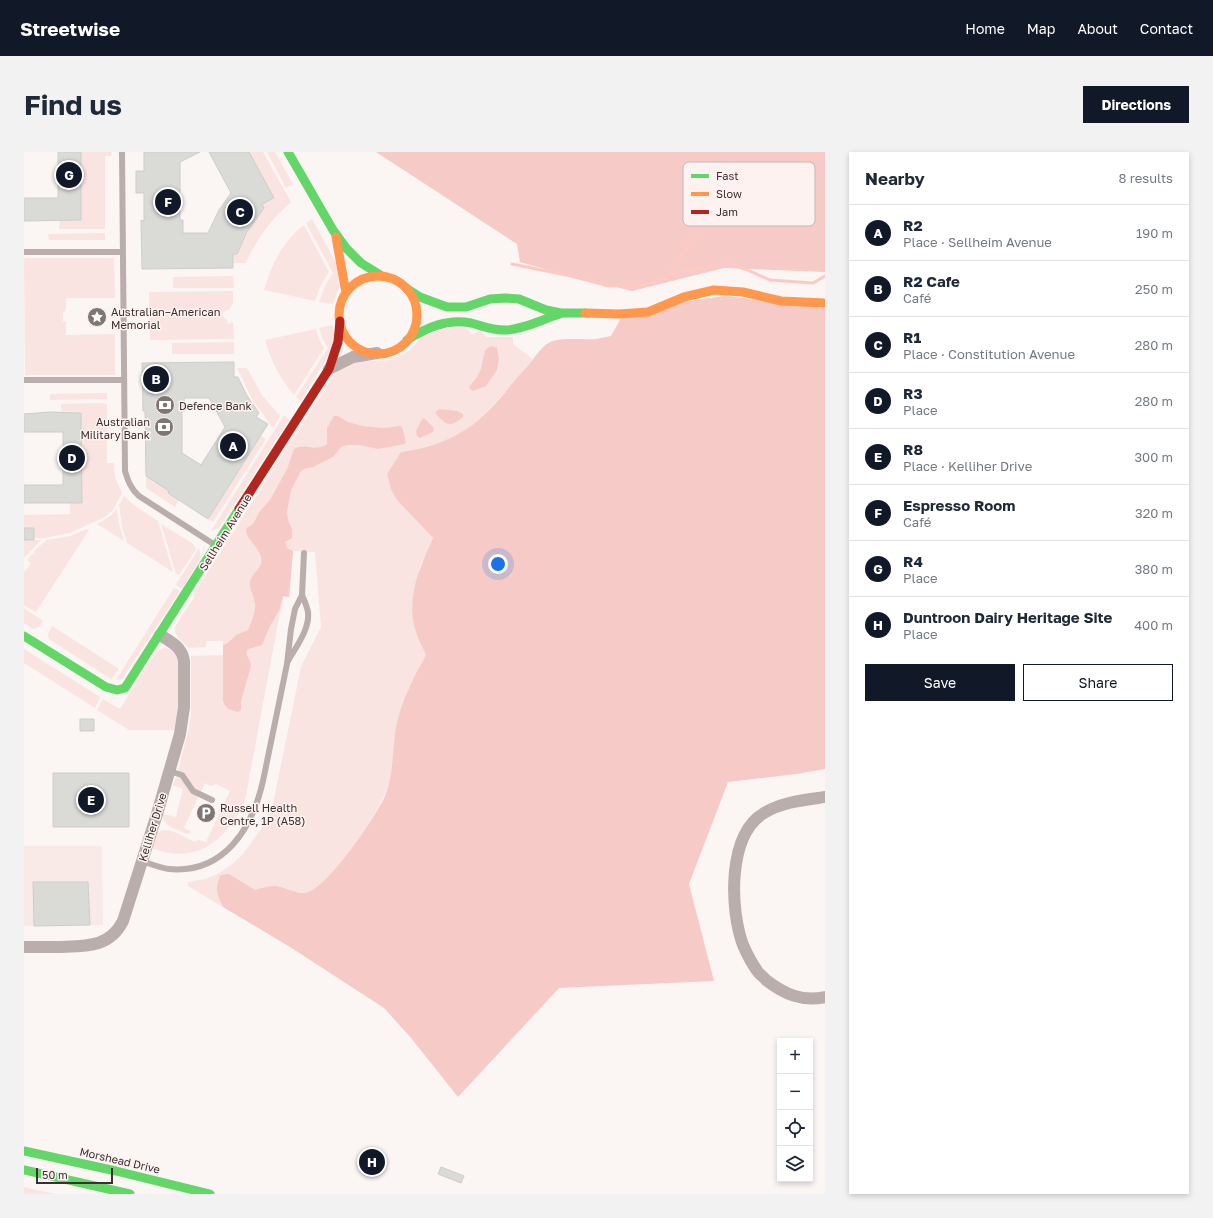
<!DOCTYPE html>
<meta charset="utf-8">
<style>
body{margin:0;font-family:"Golos Text",sans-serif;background:#f2f2f3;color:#1f2937}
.controls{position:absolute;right:12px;bottom:12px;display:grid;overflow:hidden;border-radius:0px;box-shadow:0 2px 6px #0003}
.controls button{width:36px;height:36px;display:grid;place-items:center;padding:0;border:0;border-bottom:1px solid #e0e1e3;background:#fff;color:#1f2937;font:20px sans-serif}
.scale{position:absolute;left:12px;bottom:10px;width:77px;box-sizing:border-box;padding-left:4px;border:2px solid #393130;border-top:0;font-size:11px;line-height:14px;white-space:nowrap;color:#393130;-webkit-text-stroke:3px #fef2f1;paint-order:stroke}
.you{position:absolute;left:474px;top:412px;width:14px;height:14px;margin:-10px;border:3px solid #fff;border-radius:50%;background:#1a73e8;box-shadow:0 0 0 6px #1a73e833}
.badge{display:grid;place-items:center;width:26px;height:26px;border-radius:50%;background:#111827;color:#fff;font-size:13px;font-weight:700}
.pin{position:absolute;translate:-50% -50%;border:2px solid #fff;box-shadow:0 1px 4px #0006}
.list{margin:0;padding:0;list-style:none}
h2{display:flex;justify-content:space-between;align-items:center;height:52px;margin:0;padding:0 16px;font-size:17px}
h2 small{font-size:13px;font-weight:400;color:#747a83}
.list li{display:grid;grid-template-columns:26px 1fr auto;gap:12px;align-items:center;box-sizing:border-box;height:56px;padding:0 16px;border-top:1px solid #e0e1e3}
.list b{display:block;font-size:15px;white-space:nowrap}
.list p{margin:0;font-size:13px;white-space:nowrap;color:#747a83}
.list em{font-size:13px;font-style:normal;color:#747a83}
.actions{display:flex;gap:8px;padding:12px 16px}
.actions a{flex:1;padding:9px 0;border:1px solid #111827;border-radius:0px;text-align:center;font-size:14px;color:#111827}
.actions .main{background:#111827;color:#fff}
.icon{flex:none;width:22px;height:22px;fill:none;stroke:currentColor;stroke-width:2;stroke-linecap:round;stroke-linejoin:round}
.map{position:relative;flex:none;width:801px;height:1042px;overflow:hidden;border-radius:0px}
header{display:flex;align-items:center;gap:24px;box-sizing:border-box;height:56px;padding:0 20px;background:#111827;color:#fff}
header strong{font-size:19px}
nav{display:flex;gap:22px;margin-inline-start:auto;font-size:14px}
.intro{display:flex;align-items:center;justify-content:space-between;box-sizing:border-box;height:96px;padding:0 24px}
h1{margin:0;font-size:28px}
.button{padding:10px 18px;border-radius:0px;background:#111827;color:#fff;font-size:14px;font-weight:700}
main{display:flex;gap:24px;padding:0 24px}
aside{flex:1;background:#fff;border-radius:0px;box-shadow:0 2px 6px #0003}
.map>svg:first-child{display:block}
.built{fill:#f9e9e7}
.green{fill:#f9e4e1}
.forest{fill:#f6cbc7}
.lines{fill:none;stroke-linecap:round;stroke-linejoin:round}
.stream{stroke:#fec9c4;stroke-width:3}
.building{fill:#dadad7;stroke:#cdcdcb;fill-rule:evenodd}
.lane{stroke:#baaead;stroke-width:6}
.street{stroke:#baaead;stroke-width:12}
.fast{stroke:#63d668;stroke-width:9}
.slow{stroke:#ff974d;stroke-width:9}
.jam{stroke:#b3261e;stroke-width:9}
.labels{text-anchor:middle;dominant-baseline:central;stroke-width:3;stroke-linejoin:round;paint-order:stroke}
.poi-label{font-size:11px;fill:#393130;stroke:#fef2f1;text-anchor:start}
.street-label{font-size:11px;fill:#393130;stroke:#fef2f1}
.key{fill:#fef2f1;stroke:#c3b8b7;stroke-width:1}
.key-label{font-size:11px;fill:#393130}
</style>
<header>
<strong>Streetwise</strong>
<nav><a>Home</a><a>Map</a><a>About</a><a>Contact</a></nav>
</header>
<div class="intro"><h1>Find us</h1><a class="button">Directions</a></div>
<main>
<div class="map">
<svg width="801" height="1042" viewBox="0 0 801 1042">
<rect width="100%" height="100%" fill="#fbf5f4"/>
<path class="built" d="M 0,694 L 78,694 L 79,773 L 0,774 Z"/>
<path class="green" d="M 57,0 L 87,0 L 88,4 L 81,4 L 81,77 L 35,77 L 36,68 L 57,68 Z
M 225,0 L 239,0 L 267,50 C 247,68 233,86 222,111 L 209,111 L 209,102 L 213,102 L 238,52 L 250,47 Z
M 243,0 L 251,0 L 269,32 L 262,36 Z
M 288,67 L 314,114 L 315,136 L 309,152 L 295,150 L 302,132 L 309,121 L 282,71 Z
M 280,73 L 305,120 L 297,133 L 291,149 L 240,138 C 247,113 259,89 280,73 Z
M 81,81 L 81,88 L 25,88 L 24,82 Z
M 0,106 L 90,106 L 91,146 L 42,146 L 42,159 L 39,160 L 39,169 L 42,170 L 42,183 L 91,182 L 91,223 L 1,223 Z
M 209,124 L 210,136 L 149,136 L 149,125 Z
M 209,139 L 209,151 L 205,158 L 201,159 L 198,162 L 200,166 L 203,168 L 204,172 L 209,170 L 210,187 L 126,188 L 125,140 Z
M 309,173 L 311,192 L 277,249 L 272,245 L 304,196 L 298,186 L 295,176 Z
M 439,173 L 449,183 L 455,178 L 463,185 L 489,185 L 489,192 L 510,208 C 492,227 476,247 457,265 C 451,270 445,276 438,281 C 419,292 398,297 377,300 L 373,348 L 409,386 L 395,417 L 391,478 L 402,503 C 389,526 375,551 372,578 C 369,594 370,611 367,626 C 361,651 308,736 282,741 C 275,742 260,736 252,735 C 245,734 239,738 232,738 C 224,739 202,730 194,727 C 192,738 194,746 199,755 L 164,734 L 164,730 L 181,727 L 194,722 L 207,713 L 219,702 L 237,677 L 249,652 L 277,515 L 297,475 L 291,400 L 269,399 L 265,445 L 259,444 L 223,638 C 221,650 216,660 209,669 C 190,698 162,710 128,696 L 133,681 C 144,673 159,685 170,690 L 175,688 L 182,690 L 206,639 L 192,632 L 187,634 L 181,631 L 176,641 L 171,638 L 161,622 L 154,618 L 164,580 L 167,563 L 167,504 L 199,503 L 199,489 L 182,489 L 182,495 L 165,496 C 159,490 150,485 151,475 L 171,444 L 169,443 L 315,215 C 323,213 333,208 342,208 C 347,208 352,210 357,209 C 374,208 389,199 397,184 Z
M 292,177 L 295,187 L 300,196 L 270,243 C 256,226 247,209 241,188 Z
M 210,190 L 210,202 L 148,202 L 148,191 Z
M 213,216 L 223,216 L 238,243 L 256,264 L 249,276 L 229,249 Z
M 83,241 L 83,247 L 26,248 L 26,242 Z
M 75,251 L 83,252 L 83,311 L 90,311 L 91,325 L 98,341 L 89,358 L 81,365 L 46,381 L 20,386 L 10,386 L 10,376 L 0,376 L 0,363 L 46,362 L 46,351 L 58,351 L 57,260 L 37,259 L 37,252 Z
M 260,263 L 265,268 L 195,376 L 187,379 Z
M 237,284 L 242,287 L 189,370 L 184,367 Z
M 122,324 L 145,339 L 144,341 L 155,348 L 151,355 L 122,336 Z
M 100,344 L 111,354 L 134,369 L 149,420 L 103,391 L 98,375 L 95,353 Z
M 93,357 L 95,372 L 100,389 L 73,372 L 85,365 Z
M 137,372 L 168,391 L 172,397 L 155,423 L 152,422 Z
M 63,377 L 65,378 L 12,460 L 0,453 L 0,421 L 7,411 L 3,408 L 14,395 L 23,388 L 46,384 Z
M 0,388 L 17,388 L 0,406 Z
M 175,396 L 177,405 L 158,437 L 152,433 Z
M 150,436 L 156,439 L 98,527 L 92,528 Z
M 0,456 L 19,469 L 15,475 L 9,477 L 0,471 Z
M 28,474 L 95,517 L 87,527 L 25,487 L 24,482 Z
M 140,496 C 148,497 152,501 154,509 L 154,551 L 151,578 L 105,578 L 73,558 L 79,547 L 96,557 L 131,502 L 135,498 Z
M 0,497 L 76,545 L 71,556 L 0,511 Z
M 152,625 L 156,626 L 166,640 L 174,645 L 160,676 L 167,679 L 166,681 L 163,682 C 154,677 137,674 139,662 L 152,665 L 159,637 L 149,633 Z
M 0,1035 L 31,1042 L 0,1042 Z"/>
<path class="forest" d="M 352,0 L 801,0 L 801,120 L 700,116 L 608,139 L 531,120 L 496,110 L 493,92 Z
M 702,144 L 801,156 L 801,617 L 772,622 L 704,630 L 665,732 L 690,829 L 535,836 L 434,945 L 387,886 L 360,856 L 266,795 L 199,755 C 193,744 190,734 197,723 L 205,722 L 231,738 C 237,736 245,734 252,734 C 260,735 273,742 281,741 C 303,738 352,664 361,644 C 370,622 368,598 372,575 C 377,549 389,526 402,503 C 399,495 393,486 391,477 C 382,445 396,415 409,386 L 373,348 L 367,337 L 363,322 L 377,300 C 418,294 443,282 472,251 C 482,240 491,227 502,216 C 510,208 515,196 526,190 C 537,185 560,188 572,187 C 577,186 582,185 587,184 L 597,166 L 664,149 Z
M 467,194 L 473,196 L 475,207 L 473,218 L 462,234 L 449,239 L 446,237 L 445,235 L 453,225 L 457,217 L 461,198 Z
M 415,257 L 433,259 L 439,262 L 439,265 C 426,277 421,272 411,261 Z
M 310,264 L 314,264 L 324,270 L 338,274 L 359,276 L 376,274 L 378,275 L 382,290 L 381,292 L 354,297 L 335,293 L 323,293 L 317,295 L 310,304 L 303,308 L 289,315 L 280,317 L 277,319 L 267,338 L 263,360 L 264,368 L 268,377 L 268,386 L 261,390 L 263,396 L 269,399 L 265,445 L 259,444 L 256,457 L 246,474 L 238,493 L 224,497 C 220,503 227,507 227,514 L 217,549 L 217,558 L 214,560 L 204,557 L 199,550 L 199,493 L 204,491 L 212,483 L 224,478 C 227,471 232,460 231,451 C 230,444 225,437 226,430 C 228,420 240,416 237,405 C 234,394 222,387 222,378 L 223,376 L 229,372 L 236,359 L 246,348 L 263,317 L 270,297 C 280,291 293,300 303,292 L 303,276 Z
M 400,266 L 410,276 L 409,280 L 396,286 L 393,284 L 392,279 L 398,267 Z"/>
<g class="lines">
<path class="stream" d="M 488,112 L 547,124 L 585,134 L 621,133 L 659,119 L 682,115 L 705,112 L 721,117 L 746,128 L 789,131 L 801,124
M 643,125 L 680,70 L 697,49 L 720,36 L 754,23 L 797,0"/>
</g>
<path class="building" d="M 34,0 L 57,0 L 57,68 L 0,69 L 0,46 L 34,46 Z
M 120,0 L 176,0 L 156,10 L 156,68 L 159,68 L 159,81 L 184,81 L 195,58 L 207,41 L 185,0 L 225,0 L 250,46 L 238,52 L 240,56 L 223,80 L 213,102 L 209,102 L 209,116 L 118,117 L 117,68 L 120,69 L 120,41 L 112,41 L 112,19 L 120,19 Z
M 210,210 L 210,225 L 214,225 L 222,242 L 235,261 L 232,265 L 244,272 L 184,367 L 144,341 L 145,339 L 122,324 L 121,259 L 119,259 L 118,211 ZM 160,246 L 185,246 L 201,275 L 177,313 L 158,301 L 158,259 L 161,259 Z
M 26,260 L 57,261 L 58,351 L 0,351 L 0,333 L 39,333 L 39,280 L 0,280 L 0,262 Z
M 0,376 L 10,376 L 10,388 L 0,388 Z
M 56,567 L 70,567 L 70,579 L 56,579 Z
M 29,621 L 105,621 L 105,675 L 29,675 Z
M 9,730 L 64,730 L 66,773 L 10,774 Z
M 417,1015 L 440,1024 L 437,1031 L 414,1022 Z"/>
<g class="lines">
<path class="lane" d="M 98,0 L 101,319 C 104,329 107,337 115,344 L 191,393
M 0,100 L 98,100
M 0,228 L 100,228
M 264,509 C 272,495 286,477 284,460 C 283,454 280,448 278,443
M 145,619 L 158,623 L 169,639 L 188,648
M 118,709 C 127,712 135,716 145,717 C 200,722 228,677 239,629 L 263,512 L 267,477 L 271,457 L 278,443 L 280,401"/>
<path class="street" d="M 305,217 L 329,205 L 353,201
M 801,645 C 780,648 758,650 740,661 C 703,683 706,758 719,793 C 723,802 728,812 734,820 C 736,823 740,825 742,828 C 760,842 778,850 801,845
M 0,795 C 12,795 25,795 37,795 C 63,794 86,795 99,769 L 133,662 L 156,582 L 160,555 L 160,509 C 158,495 147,490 136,483"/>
<path class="fast" d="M 264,0 L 309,78 L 322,96 L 337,111 L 358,124
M 382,136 L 396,145 L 423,155 L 442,155 L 466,147 L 481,146 L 495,147 L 522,158 L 537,161 L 561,161
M 383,188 C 402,176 423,166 447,171 C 459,174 470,179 483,178 C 501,177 519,167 536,162
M 0,484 L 82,535 L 93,538 L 101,536 L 215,357
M 0,999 L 92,1019 L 186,1042
M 0,1018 L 106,1042"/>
<path class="slow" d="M 312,85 L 322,141
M315 163a39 39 0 1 1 78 0a39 39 0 1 1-78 0Z
M 561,161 L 595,162 L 624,160 L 660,145 L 690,138 L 719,140 L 757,149 L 801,151"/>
<path class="jam" d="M 215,357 L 305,217 L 314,190 L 316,169"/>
</g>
<defs>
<symbol id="sight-disc" viewBox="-11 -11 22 22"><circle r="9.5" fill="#7d7675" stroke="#fef2f1"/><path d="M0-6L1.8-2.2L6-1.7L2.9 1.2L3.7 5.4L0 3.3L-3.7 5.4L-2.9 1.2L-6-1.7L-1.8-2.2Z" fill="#fff"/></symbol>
<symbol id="bank-disc" viewBox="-11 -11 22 22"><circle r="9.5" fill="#7d7675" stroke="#fef2f1"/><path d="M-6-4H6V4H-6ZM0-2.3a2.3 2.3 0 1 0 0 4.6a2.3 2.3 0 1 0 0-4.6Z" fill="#fff"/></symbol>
<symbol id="parking-disc" viewBox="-11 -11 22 22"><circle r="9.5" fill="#7d7675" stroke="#fef2f1"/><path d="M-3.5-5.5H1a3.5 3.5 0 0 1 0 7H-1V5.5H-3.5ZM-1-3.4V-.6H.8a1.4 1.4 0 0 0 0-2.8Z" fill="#fff"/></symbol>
</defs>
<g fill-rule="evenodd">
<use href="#sight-disc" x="62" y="154" width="22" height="22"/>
<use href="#bank-disc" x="130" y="242" width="22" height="22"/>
<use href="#bank-disc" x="129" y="264" width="22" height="22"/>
<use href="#parking-disc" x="171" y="650" width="22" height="22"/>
</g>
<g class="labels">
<g class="poi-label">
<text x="87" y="159">Australian–American<tspan x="87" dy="13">Memorial</tspan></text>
<text x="155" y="253">Defence Bank</text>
<text x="126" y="269" text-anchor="end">Australian<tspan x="126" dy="13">Military Bank</tspan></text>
<text x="196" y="655">Russell Health<tspan x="196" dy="13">Centre, 1P (A58)</tspan></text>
</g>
<g class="street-label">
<text transform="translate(201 380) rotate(-58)">Sellheim Avenue</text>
<text transform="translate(128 675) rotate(-73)">Kelliher Drive</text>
<text transform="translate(96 1008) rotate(13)">Morshead Drive</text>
</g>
</g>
<rect x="659" y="10" width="132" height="64" rx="6" class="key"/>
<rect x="667" y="22" width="18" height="4" fill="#63d668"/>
<rect x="667" y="40" width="18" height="4" fill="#ff974d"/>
<rect x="667" y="58" width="18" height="4" fill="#b3261e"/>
<g class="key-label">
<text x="692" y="28">Fast</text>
<text x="692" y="46">Slow</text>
<text x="692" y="64">Jam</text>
</g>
</svg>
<div class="controls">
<button>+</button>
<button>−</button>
<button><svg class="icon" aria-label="locate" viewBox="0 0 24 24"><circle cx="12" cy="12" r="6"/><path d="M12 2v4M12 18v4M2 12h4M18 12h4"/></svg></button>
<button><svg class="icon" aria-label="layers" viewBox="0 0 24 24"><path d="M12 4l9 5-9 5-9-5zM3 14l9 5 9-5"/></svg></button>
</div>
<div class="scale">50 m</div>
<div class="you"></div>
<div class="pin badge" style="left:209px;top:294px">A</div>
<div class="pin badge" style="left:132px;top:227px">B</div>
<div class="pin badge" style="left:216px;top:60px">C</div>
<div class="pin badge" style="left:48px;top:306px">D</div>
<div class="pin badge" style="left:67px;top:648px">E</div>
<div class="pin badge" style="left:144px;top:50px">F</div>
<div class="pin badge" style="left:45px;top:23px">G</div>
<div class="pin badge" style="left:348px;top:1010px">H</div>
</div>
<aside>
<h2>Nearby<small>8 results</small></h2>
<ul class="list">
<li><span class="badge">A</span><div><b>R2</b><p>Place · Sellheim Avenue</p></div><em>190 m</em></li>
<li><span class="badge">B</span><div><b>R2 Cafe</b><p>Café</p></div><em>250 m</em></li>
<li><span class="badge">C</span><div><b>R1</b><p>Place · Constitution Avenue</p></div><em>280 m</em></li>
<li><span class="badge">D</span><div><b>R3</b><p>Place</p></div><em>280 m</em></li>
<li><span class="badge">E</span><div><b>R8</b><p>Place · Kelliher Drive</p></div><em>300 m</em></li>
<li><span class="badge">F</span><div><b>Espresso Room</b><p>Café</p></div><em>320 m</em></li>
<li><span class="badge">G</span><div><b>R4</b><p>Place</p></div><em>380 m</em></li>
<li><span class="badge">H</span><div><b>Duntroon Dairy Heritage Site</b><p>Place</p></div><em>400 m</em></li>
</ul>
<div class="actions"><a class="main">Save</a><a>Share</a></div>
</aside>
</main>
